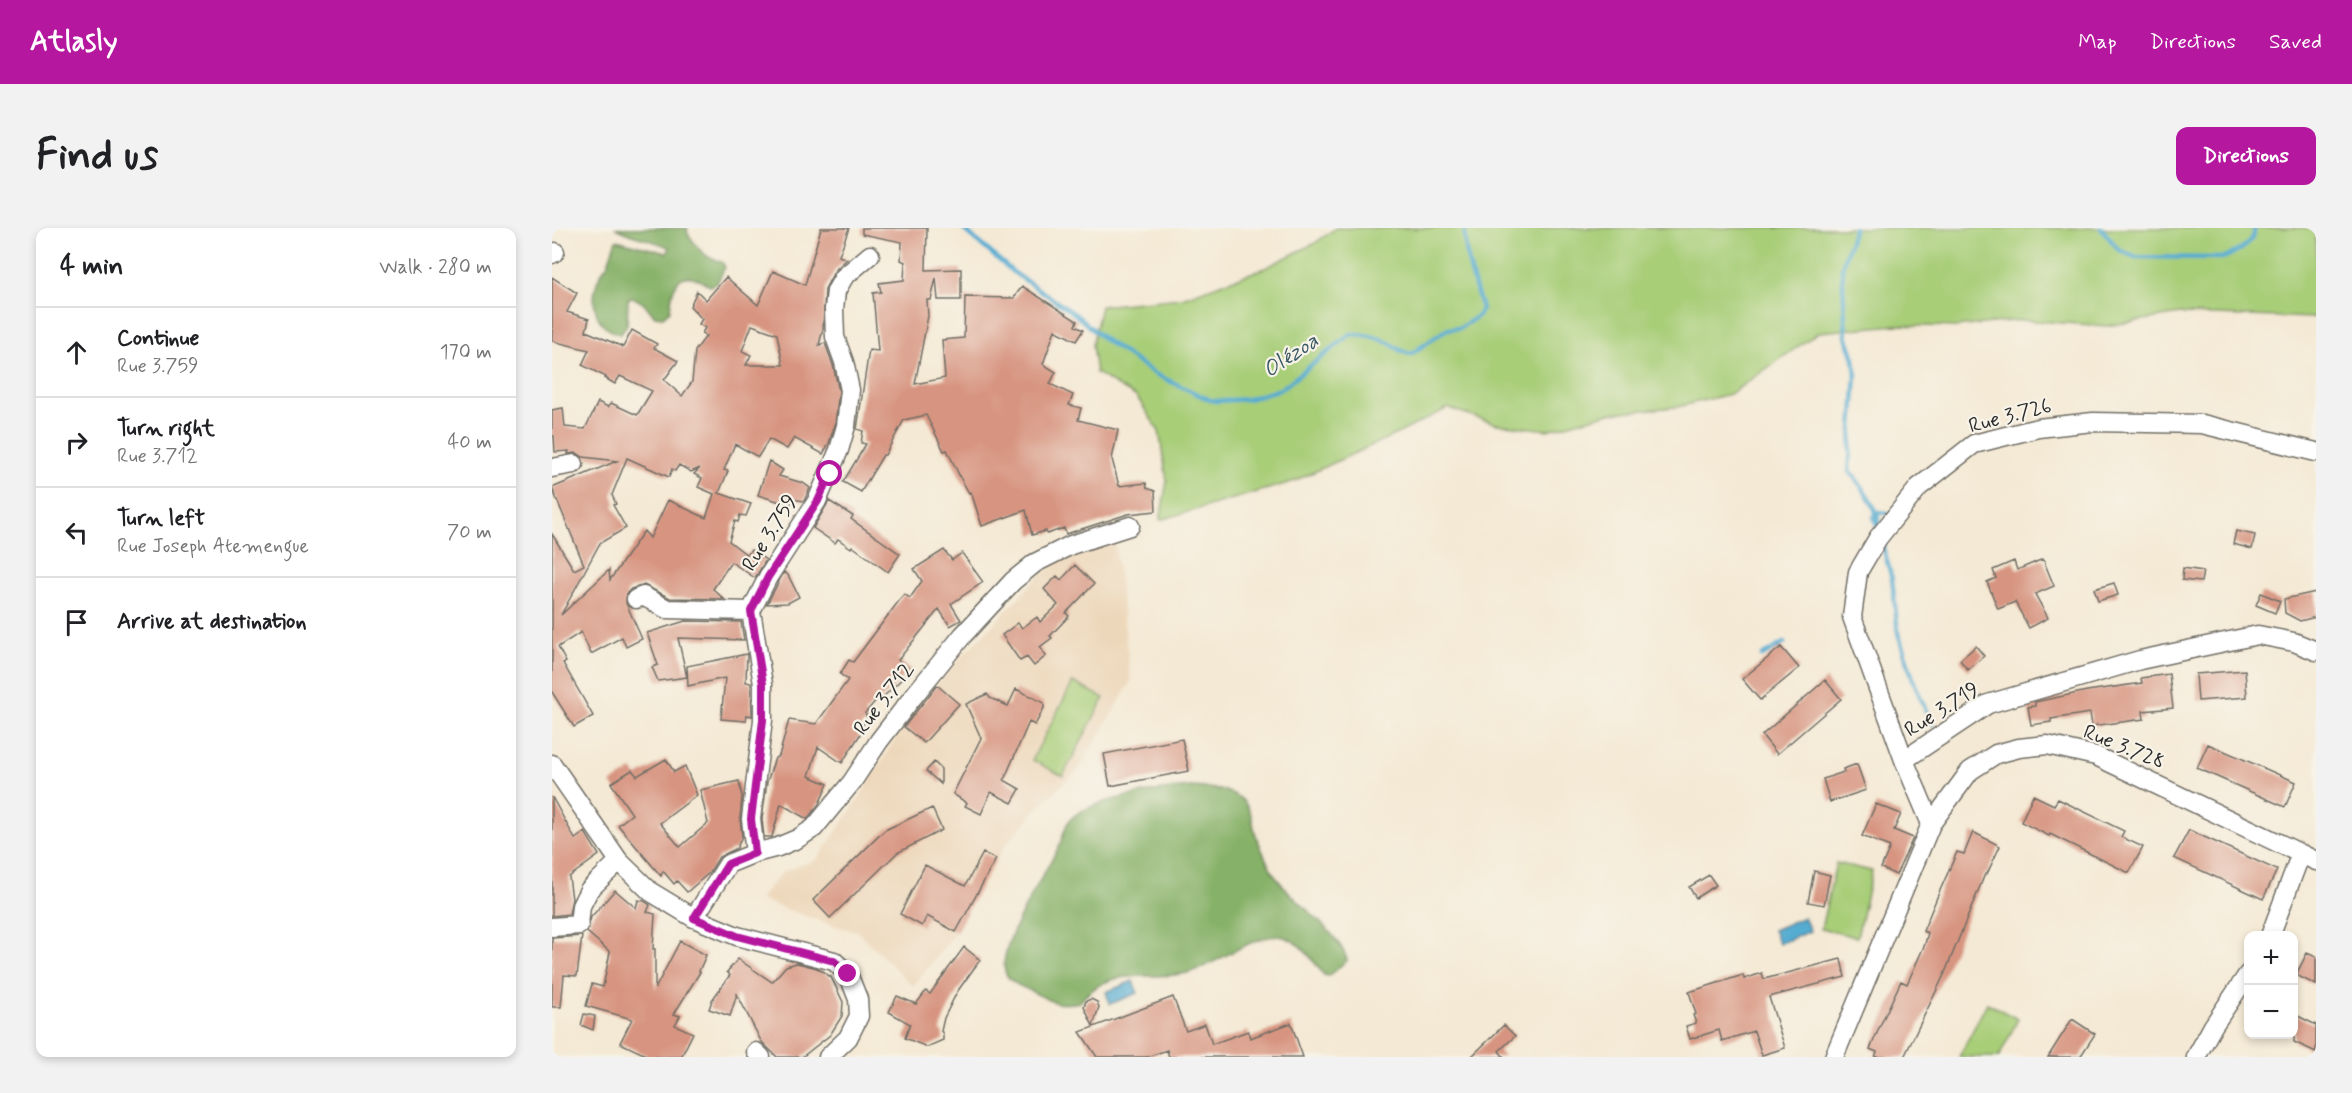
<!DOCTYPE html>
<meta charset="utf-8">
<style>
body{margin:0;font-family:Mynerve,sans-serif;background:#f2f2f2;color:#202124}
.controls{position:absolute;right:18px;bottom:18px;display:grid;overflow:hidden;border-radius:12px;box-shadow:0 3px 9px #0003}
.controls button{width:54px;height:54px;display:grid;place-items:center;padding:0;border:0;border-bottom:2px solid #e0e0e0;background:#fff;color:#202124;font:30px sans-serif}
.stop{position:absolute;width:18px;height:18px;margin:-14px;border:4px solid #b5179e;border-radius:50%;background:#fff}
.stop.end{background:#b5179e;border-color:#fff;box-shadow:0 2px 6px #0008}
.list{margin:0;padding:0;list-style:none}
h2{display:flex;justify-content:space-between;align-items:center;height:78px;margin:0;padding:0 24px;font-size:26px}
h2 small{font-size:20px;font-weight:400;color:#757577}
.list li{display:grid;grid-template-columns:39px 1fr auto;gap:18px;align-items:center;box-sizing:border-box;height:90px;padding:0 24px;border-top:2px solid #e0e0e0}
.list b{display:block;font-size:22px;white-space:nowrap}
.list p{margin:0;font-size:20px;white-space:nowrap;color:#757577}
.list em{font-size:20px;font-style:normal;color:#757577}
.icon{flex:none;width:33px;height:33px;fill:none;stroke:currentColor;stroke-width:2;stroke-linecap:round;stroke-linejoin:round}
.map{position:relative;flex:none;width:1764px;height:829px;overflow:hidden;border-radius:12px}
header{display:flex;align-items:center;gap:36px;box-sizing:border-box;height:84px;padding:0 30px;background:#b5179e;color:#fff}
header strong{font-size:28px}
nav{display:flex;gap:33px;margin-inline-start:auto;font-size:21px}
.intro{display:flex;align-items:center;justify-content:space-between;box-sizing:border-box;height:144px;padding:0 36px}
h1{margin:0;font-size:42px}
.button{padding:15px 27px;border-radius:12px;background:#b5179e;color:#fff;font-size:21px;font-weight:700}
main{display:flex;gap:36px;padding:0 36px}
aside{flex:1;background:#fff;border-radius:12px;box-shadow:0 3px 9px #0003}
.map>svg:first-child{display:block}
.built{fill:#edd7ba}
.green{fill:#a8ce78;stroke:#6a7c52;stroke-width:1.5}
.forest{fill:#86b168;stroke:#586e4a;stroke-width:1.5}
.water{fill:#54acd1;stroke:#406c7e;stroke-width:1.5}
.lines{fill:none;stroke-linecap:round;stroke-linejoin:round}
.stream{stroke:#54acd1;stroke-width:4.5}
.building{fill:#d79480;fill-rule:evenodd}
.minor-casing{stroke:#716e66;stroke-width:21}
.minor{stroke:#fff;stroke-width:18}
.route{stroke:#b5179e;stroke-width:8}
.labels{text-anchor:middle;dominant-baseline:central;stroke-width:4.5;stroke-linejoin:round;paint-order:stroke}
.street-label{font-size:21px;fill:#2b2b2b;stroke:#f7f3e8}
.water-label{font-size:22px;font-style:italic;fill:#395865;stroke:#f7f3e8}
</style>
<header>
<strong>Atlasly</strong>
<nav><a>Map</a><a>Directions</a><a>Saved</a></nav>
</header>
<div class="intro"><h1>Find us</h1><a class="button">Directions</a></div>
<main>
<aside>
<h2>4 min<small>Walk · 280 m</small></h2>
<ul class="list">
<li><svg class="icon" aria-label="ahead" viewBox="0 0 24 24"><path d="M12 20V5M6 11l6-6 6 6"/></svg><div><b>Continue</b><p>Rue 3.759</p></div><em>170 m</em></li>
<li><svg class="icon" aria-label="right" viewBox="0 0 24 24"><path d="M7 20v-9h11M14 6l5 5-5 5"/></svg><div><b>Turn right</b><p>Rue 3.712</p></div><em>40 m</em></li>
<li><svg class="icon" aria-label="left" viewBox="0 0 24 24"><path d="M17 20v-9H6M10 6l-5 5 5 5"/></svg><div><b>Turn left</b><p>Rue Joseph Atemengue</p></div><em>70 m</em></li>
<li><svg class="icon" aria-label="arrive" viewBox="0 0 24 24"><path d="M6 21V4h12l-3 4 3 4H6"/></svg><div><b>Arrive at destination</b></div></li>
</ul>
</aside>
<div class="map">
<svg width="1764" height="829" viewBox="0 0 1764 829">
<rect width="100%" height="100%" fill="#f7f3e8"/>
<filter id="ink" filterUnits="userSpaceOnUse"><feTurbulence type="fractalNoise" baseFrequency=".0167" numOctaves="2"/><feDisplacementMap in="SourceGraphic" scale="12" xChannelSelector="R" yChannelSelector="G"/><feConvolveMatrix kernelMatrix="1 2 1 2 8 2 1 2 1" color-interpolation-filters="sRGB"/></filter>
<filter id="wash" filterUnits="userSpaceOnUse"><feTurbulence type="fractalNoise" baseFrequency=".008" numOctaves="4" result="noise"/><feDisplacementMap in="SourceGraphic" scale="24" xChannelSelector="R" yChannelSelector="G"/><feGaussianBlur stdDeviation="1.35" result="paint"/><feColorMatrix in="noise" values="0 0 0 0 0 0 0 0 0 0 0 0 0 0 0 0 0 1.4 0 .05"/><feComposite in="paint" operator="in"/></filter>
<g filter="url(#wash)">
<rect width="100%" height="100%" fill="#f4e9d4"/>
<path class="built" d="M 563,316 L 579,453 L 528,540 L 489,577 L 452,619 L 404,704 L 361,758 L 305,703 L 279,697 L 207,671 L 232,643 L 265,632 L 310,566 L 360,482 L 487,348 L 518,323 Z"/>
<path class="green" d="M 784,0 L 1764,0 L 1764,90 L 1628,86 L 1555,98 L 1470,92 L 1403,99 L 1344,97 L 1267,104 L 1178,166 L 1125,179 L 1058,185 L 996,202 L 945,196 L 896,180 L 851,203 L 740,254 L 608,292 L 615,253 L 607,203 L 585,169 L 544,145 L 540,117 L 549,78 L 630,70 L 713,40 L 763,15 Z
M 521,454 L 552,470 L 511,548 L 480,532 Z
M 1284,635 L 1320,643 L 1305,709 L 1269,701 Z
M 1435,775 L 1466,791 L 1447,829 L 1407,829 Z"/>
<path class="forest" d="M 64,0 L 136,0 L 135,4 C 145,20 152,30 170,34 L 173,39 L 165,55 L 158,58 C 153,55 146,50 140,49 C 121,45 119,71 118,83 L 111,89 L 103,88 L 91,75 L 81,69 L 76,71 L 75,97 L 68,106 C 41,100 37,70 48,47 C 50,43 54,39 56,35 C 59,27 61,20 64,12 L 111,24 L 115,25 L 118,20 C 101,11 80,10 64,0 Z
M 639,559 C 655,560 674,560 688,570 C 700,579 700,595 704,607 C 709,620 716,638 724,649 C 741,674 788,704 795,732 L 777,748 L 772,747 C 761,733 745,707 724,708 C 693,711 663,738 635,745 C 596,754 558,736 528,774 C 504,778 503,775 481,764 C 471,759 456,755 453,743 C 445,717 495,643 507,618 C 511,611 512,599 517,593 C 534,571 612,561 639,559 Z"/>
<path class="water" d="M 1252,689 L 1258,703 L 1227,716 L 1221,702 Z
M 581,753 L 586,765 L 558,776 L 554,764 Z"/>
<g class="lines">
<path class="stream" d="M 410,0 L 461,44 L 523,86 L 553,112 L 603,146 L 658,172 L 665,173 L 696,171 L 729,161 L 799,106 C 811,106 826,109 837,115 C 845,119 850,125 859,126 L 895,101 L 908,100 L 926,88 L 930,81 C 923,58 911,24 913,0
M 1302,0 L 1290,40 L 1294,108 L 1302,130 L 1304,147 L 1297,242 C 1309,258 1325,277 1328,298
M 1549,0 L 1567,22 L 1583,29 L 1670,30 C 1686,25 1700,17 1703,0
M 1325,298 L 1322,290 L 1324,284 L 1335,285
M 1330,315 L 1340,351 L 1346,405 L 1362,454 L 1380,497
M 1210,428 L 1232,415"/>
</g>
<g id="blocks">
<path class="building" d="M 269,0 L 297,0 L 287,28 L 295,31 L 283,42 L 273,61 L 271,101 L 267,117 L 273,115 L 281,137 L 287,163 L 283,196 L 277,215 L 271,226 L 242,210 L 235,221 L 217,211 L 206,229 L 183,216 L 172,242 L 176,243 L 167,265 L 199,276 L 194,288 L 188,287 L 186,294 L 183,293 L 177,313 L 195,327 L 199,322 L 214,332 L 203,350 L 179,334 L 161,361 L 172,371 L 118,370 L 92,357 L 79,361 L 75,365 L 74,375 L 90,411 L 74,419 L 70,409 L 39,426 L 29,404 L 6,419 L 14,434 L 11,435 L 41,488 L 22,499 L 0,464 L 0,306 L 22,342 L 32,337 L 0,260 L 65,233 L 31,229 L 25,225 L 16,226 L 17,223 L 3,224 L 2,208 L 0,208 L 0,182 L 11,180 L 13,199 L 33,201 L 46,174 L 56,179 L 59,175 L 85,187 L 100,163 L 68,148 L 63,156 L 53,150 L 54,149 L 30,137 L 37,122 L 0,113 L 0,49 L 25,65 L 15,84 L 37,91 L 34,103 L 71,119 L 80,102 L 105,116 L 102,120 L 126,133 L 112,152 L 130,168 L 140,154 L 143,123 L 154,108 L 150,105 L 153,100 L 147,96 L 150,91 L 138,78 L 145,63 L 154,72 L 174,49 L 206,77 L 221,43 L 253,57 ZM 200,97 L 225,106 L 231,137 L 194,137 L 199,127 L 190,123 ZM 75,230 L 117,249 L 120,241 L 123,243 L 127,237 L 139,244 L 148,240 L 142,246 L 150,250 L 146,259 L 162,266 L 154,290 L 116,272 L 98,310 L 92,303 L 58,352 L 57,342 L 9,387 L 48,315 L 74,300 L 61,277 L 64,276 L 60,267 Z
M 310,0 L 375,0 L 374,42 L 409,41 L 409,72 L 386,72 L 384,50 L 379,72 L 375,72 L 376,88 L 363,156 L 393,150 L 390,112 L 412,110 L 413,69 L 462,70 L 470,58 L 525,93 L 523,98 L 531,102 L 524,113 L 503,102 L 491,136 L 504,144 L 498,156 L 521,167 L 517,177 L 529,180 L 526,192 L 566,202 L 560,231 L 567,258 L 594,255 L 595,260 L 603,263 L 604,283 L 576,286 L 514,306 L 512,300 L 495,306 L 494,303 L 480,307 L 474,282 L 430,298 L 419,264 L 417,265 L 409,251 L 395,222 L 392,223 L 374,187 L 352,192 L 333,227 L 331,227 L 309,264 L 291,254 L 314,216 L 309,215 L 311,203 L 305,201 L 317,122 L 326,123 L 321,65 L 329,64 L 327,55 L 352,52 L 353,34 L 349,32 L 350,14 L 310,6 Z
M 217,233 L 231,242 L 227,248 L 251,255 L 258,260 L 252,273 L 240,271 L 238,277 L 206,267 Z
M 277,273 L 301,288 L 299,291 L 348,326 L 336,344 L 300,318 L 299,320 L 286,311 L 283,315 L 261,300 Z
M 1684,303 L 1703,307 L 1700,321 L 1681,316 Z
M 392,322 L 400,332 L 410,325 L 431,354 L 399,376 L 409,392 L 398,398 L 387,381 L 346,432 L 359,442 L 328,472 L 326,470 L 313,485 L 316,491 L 308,500 L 311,502 L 290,535 L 266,519 L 257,548 L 276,556 L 267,576 L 255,591 L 229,576 L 220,609 L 212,609 L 210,591 L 215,554 L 223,530 L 227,528 L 237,492 L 264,496 L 296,452 L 288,446 L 297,432 L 301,434 L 352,366 L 358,370 L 370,353 L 362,341 Z
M 1491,331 L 1502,358 L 1483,366 L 1496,390 L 1477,400 L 1463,374 L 1446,381 L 1435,354 L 1444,350 L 1441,342 L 1462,333 L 1465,342 Z
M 523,337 L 542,356 L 514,385 L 517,388 L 498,408 L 500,410 L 488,419 L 494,428 L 482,438 L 475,429 L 468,433 L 450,407 L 466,395 L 470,400 L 485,389 L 488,394 L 506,377 L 492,361 L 505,348 L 509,352 Z
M 1631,340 L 1651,343 L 1649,354 L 1630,352 Z
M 232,344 L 236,347 L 247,369 L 236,375 L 215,376 Z
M 1562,355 L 1566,367 L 1546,373 L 1542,361 Z
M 1764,364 L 1764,389 L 1748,393 L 1733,385 L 1732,371 Z
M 1709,365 L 1728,373 L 1723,385 L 1704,377 Z
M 133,393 L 189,394 L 192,412 L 126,410 L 135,449 L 106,453 L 100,439 L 106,437 L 95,405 Z
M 1424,418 L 1432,428 L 1416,442 L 1408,432 Z
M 1229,419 L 1247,440 L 1208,472 L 1190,451 Z
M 195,426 L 194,454 L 199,455 L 200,488 L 195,487 L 194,493 L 169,491 L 173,450 L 136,458 L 135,438 Z
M 1693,442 L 1695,469 L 1646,473 L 1644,446 Z
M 1617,446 L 1621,480 L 1591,483 L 1592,491 L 1540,498 L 1538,485 L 1499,491 L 1499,494 L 1479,497 L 1476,479 L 1483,478 L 1483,474 L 1535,463 L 1590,455 L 1589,450 Z
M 1273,452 L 1289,471 L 1225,526 L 1210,507 Z
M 385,457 L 407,476 L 372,515 L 352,499 Z
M 464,461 L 492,475 L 492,480 L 483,497 L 477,494 L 452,552 L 468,561 L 460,575 L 439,564 L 429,586 L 413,578 L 415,575 L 401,566 L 429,510 L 414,476 L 435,466 L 438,470 L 456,478 Z
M 630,511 L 637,543 L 558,558 L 552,526 Z
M 1656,516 L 1744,554 L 1733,579 L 1645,540 Z
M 114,531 L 122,544 L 133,538 L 145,567 L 108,595 L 128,619 L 156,595 L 148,562 L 187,553 L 190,569 L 188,590 L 190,608 L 185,620 L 167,629 L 157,645 L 135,664 L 125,653 L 122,656 L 111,643 L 109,648 L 66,597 L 80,586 L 59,555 L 80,542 L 85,548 Z
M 382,534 L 389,541 L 389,556 L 374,543 Z
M 1305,536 L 1314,562 L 1278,574 L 1271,551 L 1292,544 L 1291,541 Z
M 1481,567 L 1502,577 L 1506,571 L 1572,603 L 1569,609 L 1591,619 L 1577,645 L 1498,606 L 1497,608 L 1469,594 Z
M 0,569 L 23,611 L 33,604 L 47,627 L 17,649 L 20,671 L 17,686 L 0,688 Z
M 1324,576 L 1349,586 L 1342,602 L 1361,610 L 1344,647 L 1329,640 L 1338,619 L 1310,608 Z
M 380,580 L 390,602 L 345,625 L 278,690 L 261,672 L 333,602 Z
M 1637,602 L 1725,642 L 1711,671 L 1622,630 Z
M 1421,604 L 1448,618 L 1435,646 L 1433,646 L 1392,747 L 1352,829 L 1323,829 L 1325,824 L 1318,821 L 1328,798 L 1349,753 L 1355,756 L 1373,716 L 1376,705 L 1371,703 L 1386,667 L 1405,624 L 1412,626 Z
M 431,625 L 444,631 L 404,704 L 375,688 L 370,698 L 348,686 L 373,637 L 413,658 Z
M 1262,643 L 1278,647 L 1272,677 L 1256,674 Z
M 1157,647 L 1164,657 L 1144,670 L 1137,659 Z
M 63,662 L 84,680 L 86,672 L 92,673 L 98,677 L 95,684 L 103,686 L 101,721 L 103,721 L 103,761 L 128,713 L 154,727 L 147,743 L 148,744 L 122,786 L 128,788 L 123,797 L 141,805 L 129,829 L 98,829 L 68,815 L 80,791 L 34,778 L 40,756 L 51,759 L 58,724 L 35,704 L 39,689 Z
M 30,708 L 25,748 L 12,747 L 9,779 L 0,779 L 0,710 Z
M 412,719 L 428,732 L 405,764 L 392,790 L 389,803 L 391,806 L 391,812 L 375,819 L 353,810 L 358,796 L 337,784 L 345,768 L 364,776 L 374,763 L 378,766 Z
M 1755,725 L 1764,729 L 1764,757 L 1744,747 Z
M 186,731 L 220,754 L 234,738 L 245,735 L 265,740 L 279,749 L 291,774 L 290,788 L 278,807 L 250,829 L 225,829 L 209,813 L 185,766 L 178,788 L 157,781 L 160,772 L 178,747 L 175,744 Z
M 1289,731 L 1293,749 L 1217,769 L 1233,820 L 1210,827 L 1202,803 L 1170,813 L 1167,802 L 1138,811 L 1134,798 L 1144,795 L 1141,787 L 1144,786 L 1137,764 L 1191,747 L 1192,751 L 1210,745 L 1212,751 Z
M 621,769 L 634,803 L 653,796 L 660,816 L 696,803 L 698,810 L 739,795 L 751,829 L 617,829 L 615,822 L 595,829 L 545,829 L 528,804 Z
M 539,771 L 545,774 L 547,779 L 541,798 L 532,779 L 534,773 Z
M 32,786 L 43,788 L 41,802 L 29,797 Z
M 1742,786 L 1764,797 L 1764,824 L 1742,814 Z
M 1520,791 L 1543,806 L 1528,829 L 1496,829 Z
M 952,797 L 963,808 L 947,823 L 952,829 L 919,829 Z"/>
</g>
</g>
<g filter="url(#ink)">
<use href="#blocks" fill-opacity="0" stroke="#716e66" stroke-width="1.5"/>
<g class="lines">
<defs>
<path id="minor" d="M 0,26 L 3,24
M 0,240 L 22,236
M 84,371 L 91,368 L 115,381 L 199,383
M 1352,532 L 1300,389 L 1306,344 L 1326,310 L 1367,259 L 1422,216 L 1486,200 L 1541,194 L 1650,196 L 1764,224
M 0,536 L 67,633 L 99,664 L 142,690 L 185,708 L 282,733 L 296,746 L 306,771 L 307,788 L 296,810 L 276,829
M 1379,596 L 1418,543 L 1444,526 L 1467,520 L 1495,517 L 1544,528 L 1764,633
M 203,625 L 199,591 L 211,492 L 211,456 L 199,383 L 216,349 L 265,273 L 287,222 L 294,198 L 298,162 L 292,134 L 283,109 L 282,81 L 284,63 L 292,49 L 318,27
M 142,690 L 176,636 L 203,625 L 226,619 L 245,611 L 262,600 L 300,554 L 327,513 L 360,470 L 411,407 L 461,353 L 483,335 L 519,317 L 578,298
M 0,699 L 27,697 L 29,678 L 37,662 L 67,633
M 1718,708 L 1745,636 L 1751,627
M 204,824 L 209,829
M 1282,829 L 1379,596 L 1352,532 L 1436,476 L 1588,432 L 1706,407 L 1742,414 L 1764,423
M 1644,829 L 1661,798 L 1696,746"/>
</defs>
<use href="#minor" class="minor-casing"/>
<use href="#minor" class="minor"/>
</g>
</g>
<g class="lines" filter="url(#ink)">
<path class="route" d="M 278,246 L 266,273 L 216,349 L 199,383 L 211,456 L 211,492 L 199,591 L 203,625 L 176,636 L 142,690 L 185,708 L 282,733 L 296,746"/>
</g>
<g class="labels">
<g class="street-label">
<text transform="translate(1458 188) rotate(-15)">Rue 3.726</text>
<text transform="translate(218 305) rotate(-58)">Rue 3.759</text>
<text transform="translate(332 471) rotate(-53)">Rue 3.712</text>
<text transform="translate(1390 482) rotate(-32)">Rue 3.719</text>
<text transform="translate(1572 519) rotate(22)">Rue 3.728</text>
</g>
<g class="water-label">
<text transform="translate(739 128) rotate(-34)">Olézoa</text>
</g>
</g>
</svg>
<div class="controls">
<button>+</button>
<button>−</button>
</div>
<div class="stop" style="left:278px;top:246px"></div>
<div class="stop end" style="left:296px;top:746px"></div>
</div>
</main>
